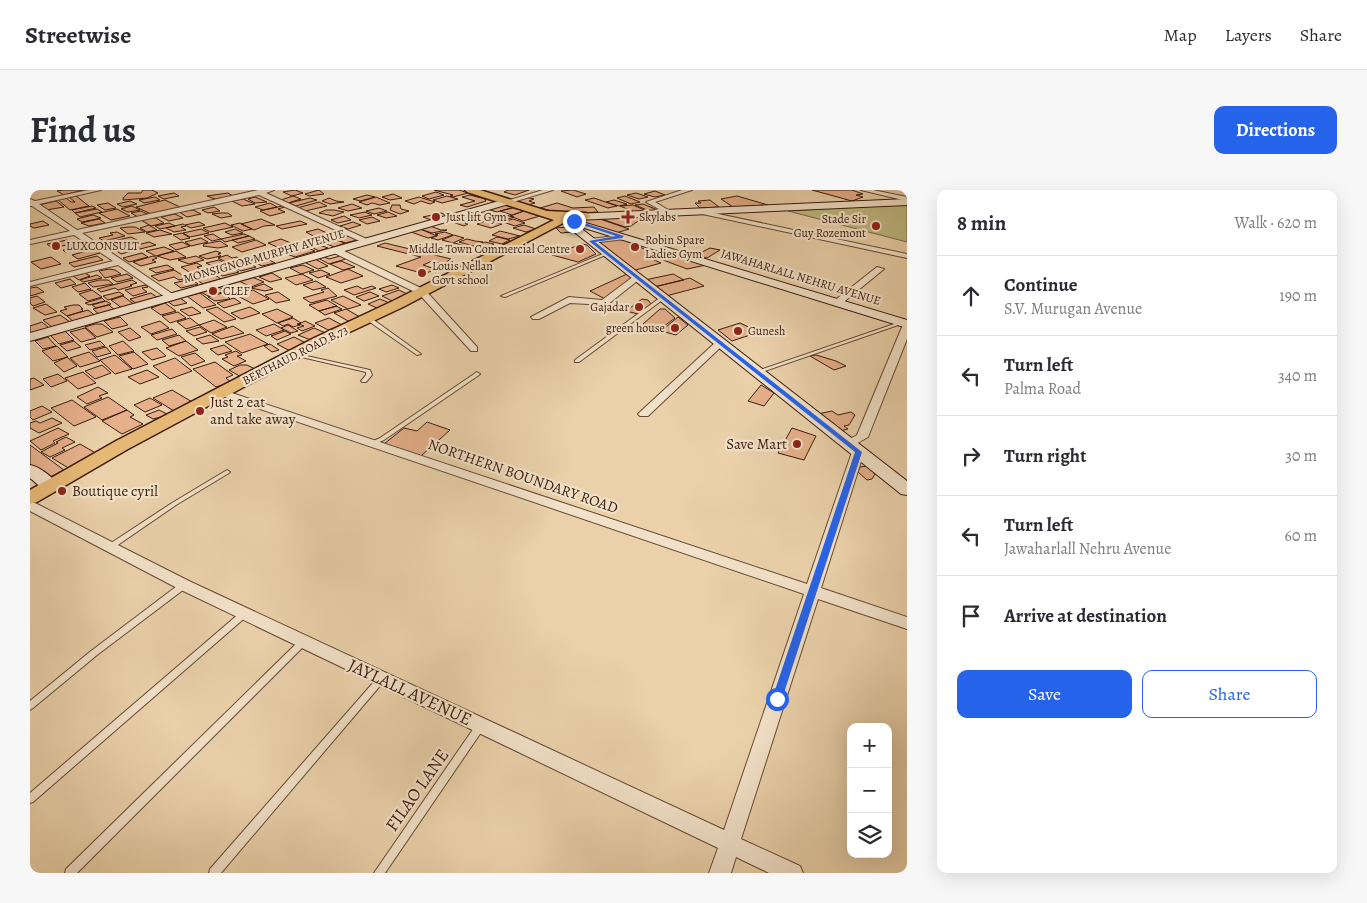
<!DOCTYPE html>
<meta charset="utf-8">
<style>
body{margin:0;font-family:Alegreya,serif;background:#f7f7f7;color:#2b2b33}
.controls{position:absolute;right:15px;bottom:15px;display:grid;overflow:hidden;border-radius:10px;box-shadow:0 5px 20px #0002}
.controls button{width:45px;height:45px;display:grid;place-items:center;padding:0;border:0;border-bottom:1px solid #e1e1e2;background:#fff;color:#2b2b33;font:25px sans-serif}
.stop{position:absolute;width:15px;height:15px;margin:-11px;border:4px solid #2563eb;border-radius:50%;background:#fff}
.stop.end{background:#2563eb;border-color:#fff;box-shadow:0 1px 5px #0008}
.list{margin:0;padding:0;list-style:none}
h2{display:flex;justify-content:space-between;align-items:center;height:65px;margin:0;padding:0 20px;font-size:21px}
h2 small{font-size:16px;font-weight:400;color:#7c7c81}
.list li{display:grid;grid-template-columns:32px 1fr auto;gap:15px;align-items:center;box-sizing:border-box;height:80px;padding:0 20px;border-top:1px solid #e1e1e2}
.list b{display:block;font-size:19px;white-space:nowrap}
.list p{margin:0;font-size:16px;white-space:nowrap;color:#7c7c81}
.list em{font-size:16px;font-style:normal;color:#7c7c81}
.actions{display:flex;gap:10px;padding:15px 20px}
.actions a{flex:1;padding:11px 0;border:1px solid #2563eb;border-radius:10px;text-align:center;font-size:18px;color:#2563eb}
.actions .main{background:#2563eb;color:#fff}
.icon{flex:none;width:28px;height:28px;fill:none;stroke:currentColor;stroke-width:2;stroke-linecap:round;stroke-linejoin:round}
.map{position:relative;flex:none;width:877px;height:683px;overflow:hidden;border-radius:10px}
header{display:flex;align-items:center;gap:30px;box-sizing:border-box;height:70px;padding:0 25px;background:#fff;border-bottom:1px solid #e1e1e2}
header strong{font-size:24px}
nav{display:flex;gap:28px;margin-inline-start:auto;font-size:18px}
.intro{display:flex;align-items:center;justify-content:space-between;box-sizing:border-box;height:120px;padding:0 30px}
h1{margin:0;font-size:35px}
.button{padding:12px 22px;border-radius:10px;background:#2563eb;color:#fff;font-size:18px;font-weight:700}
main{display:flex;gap:30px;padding:0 30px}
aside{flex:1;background:#fff;border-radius:10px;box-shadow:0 5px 20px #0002}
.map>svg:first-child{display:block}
.green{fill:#bfb983;stroke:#7d6a47}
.building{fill:#e5b08a;stroke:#3b1b0b}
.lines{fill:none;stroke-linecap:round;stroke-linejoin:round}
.lane-casing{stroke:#674833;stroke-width:2}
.street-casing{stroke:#674833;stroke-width:2}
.secondary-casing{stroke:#3b1b0b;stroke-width:2}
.primary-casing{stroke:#3b1b0b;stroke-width:3}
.lane{fill:#f1e1c8;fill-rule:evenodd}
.street{fill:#f1e1c8;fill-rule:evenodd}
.secondary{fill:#f1e1c8;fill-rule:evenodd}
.primary{fill:#e5b875;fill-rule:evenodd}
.route{fill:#2563eb}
.poi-dot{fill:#8f2418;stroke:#f1e1c8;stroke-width:2}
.labels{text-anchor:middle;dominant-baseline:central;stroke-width:4.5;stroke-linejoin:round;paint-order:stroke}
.far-poi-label{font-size:12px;fill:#3b1b0b;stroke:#f1e1c8;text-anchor:start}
.far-street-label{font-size:12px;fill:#3b1b0b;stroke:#f1e1c8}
.poi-label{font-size:15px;fill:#3b1b0b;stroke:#f1e1c8;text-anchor:start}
.street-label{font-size:15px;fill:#3b1b0b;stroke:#f1e1c8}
.near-street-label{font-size:18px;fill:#3b1b0b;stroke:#f1e1c8}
</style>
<header>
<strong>Streetwise</strong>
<nav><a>Map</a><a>Layers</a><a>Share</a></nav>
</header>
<div class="intro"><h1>Find us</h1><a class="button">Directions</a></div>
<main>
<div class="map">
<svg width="877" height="683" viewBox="0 0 877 683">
<rect width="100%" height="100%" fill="#ead1aa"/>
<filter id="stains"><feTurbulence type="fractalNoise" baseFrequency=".004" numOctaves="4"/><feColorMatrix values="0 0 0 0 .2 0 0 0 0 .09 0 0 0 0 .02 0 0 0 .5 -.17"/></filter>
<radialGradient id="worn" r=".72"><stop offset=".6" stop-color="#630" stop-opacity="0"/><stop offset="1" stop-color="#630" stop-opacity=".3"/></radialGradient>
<path class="green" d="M 877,14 L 877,52 L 758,21 Z"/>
<path class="building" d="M 33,0 L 53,0 L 34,5 L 27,1 Z
M 113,0 L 122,0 L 128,3 L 117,8 L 93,10 L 93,8 L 98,3 L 111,3 Z
M 265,0 L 273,3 L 262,6 L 253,2 Z
M 289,0 L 294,4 L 279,6 L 275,4 Z
M 404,0 L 429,0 L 438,3 L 423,7 L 420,6 L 423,5 Z
M 478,0 L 499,0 L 485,5 L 474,2 Z
M 543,0 L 556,4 L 547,7 L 531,1 Z
M 782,0 L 822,0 L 833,4 L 826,5 L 833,7 L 822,11 Z
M 625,1 L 635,5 L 625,7 L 614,4 Z
M 406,2 L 414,5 L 399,9 L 392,6 Z
M 144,3 L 149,6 L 134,9 L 128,6 Z
M 198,3 L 203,6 L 185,9 L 177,6 Z
M 606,3 L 618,7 L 609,9 L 597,5 Z
M 363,4 L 372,8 L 360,10 L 352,7 Z
M 337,5 L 345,7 L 330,11 L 323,9 Z
M 440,5 L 455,9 L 456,11 L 437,17 L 430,15 L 445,11 L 432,7 Z
M 46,6 L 59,16 L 40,20 L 28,10 L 36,8 L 41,12 L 45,12 L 39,7 Z
M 263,6 L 271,9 L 258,13 L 251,10 Z
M 417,6 L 428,9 L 412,13 L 403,10 Z
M 595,6 L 610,12 L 601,14 L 587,8 Z
M 707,6 L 738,15 L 703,17 L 691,9 Z
M 125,7 L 130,10 L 114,13 L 109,10 Z
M 225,7 L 237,12 L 225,13 L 218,9 Z
M 346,7 L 360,13 L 350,15 L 342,13 L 337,15 L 329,12 Z
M 389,7 L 405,12 L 400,14 L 391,11 L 384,14 L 375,11 Z
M 495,7 L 504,9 L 499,11 L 505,13 L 495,16 L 480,11 Z
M 280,8 L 287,10 L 266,16 L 259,13 Z
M 299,8 L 306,11 L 314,12 L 300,14 L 292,11 Z
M 564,8 L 587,16 L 578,18 L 555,10 Z
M 213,9 L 225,14 L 212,16 L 202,11 Z
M 135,10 L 150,17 L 121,24 L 106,17 Z
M 584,10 L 597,14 L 589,16 L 576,12 Z
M 680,10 L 689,17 L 670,18 L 665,13 L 671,13 L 668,11 Z
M 26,11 L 34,17 L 16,20 L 9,15 Z
M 100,11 L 107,14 L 93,17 L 87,14 Z
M 289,12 L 297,16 L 275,21 L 267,18 Z
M 78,13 L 86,18 L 75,20 L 67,15 Z
M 240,13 L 247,17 L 233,20 L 225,17 Z
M 472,13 L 484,17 L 467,22 L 454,18 Z
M 527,13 L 543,18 L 564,17 L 568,22 L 535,24 L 510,18 Z
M 322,14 L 332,18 L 318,21 L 308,18 Z
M 613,14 L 630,21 L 622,22 L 605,15 Z
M 362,15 L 370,15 L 371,19 L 379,21 L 370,24 L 360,20 Z
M 603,15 L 619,22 L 607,23 L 590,16 Z
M 62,16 L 66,18 L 45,23 L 42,20 Z
M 102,16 L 110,20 L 98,22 L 91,19 Z
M 252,16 L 255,17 L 248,19 L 255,22 L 240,26 L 230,21 Z
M 184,17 L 190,21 L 178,23 L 172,20 Z
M 349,18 L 357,21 L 344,24 L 336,21 Z
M 483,18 L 494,21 L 482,25 L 470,21 Z
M 67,19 L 72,22 L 50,27 L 45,23 Z
M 87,19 L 100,26 L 81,30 L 69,23 Z
M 163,20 L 171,24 L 157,27 L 149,22 Z
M 296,20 L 304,20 L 314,22 L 303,26 L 289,23 Z
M 111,21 L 119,25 L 108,27 L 101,23 Z
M 494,21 L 510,26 L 493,31 L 480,26 Z
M 335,22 L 342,25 L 329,28 L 320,25 Z
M 358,22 L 367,26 L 356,28 L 347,25 Z
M 191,23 L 198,23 L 202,26 L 191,28 L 182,24 Z
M 411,23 L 418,26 L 401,30 L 393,27 Z
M 145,24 L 153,28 L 139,31 L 131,27 Z
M 63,25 L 71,28 L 52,32 L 47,29 Z
M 475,25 L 484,27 L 473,31 L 464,28 Z
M 617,25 L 601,36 L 595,37 L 566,27 Z
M 314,26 L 321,30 L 308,33 L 301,30 Z
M 435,26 L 445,30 L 435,33 L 438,34 L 434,36 L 420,31 Z
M 342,27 L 350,31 L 337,34 L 329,30 Z
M 564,27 L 599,39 L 586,43 L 544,29 Z
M 119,28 L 126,28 L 134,33 L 121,36 L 111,30 Z
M 69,29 L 75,33 L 59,36 L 51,33 Z
M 231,29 L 245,35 L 234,36 L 224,40 L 211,34 Z
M 483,29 L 495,33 L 485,36 L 473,32 Z
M 458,30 L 472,34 L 461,38 L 447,34 Z
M 13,31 L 19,35 L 4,38 L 0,36 L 0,34 Z
M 270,31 L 277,34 L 252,39 L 246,36 Z
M 169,32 L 175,35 L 161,38 L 155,35 Z
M 323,32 L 331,35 L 318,39 L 310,36 Z
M 139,33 L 145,36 L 130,39 L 125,36 Z
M 195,33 L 203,37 L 180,42 L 173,38 Z
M 210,33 L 222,39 L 213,41 L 201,35 Z
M 153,34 L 156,36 L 151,37 L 156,40 L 144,42 L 136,38 Z
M 119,35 L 127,40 L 117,42 L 110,38 Z
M 494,35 L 506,39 L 496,42 L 483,38 Z
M 400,36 L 411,40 L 417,40 L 402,43 L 390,39 Z
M 98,37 L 105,37 L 115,42 L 98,44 L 90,38 Z
M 537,37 L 542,42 L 531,43 L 526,38 Z
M 171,39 L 179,43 L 160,47 L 153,43 Z
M 205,39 L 213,43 L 202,45 L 195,42 Z
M 288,39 L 297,43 L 285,47 L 276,42 Z
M 390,39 L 407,46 L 398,48 L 381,42 Z
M 130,40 L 142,44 L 124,47 L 116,43 Z
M 470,41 L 490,46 L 478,49 L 462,45 Z
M 87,42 L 95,46 L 74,51 L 69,48 L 83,45 L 80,43 Z
M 415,42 L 423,45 L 408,50 L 401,48 L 408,45 L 405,44 Z
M 152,43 L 160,48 L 151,50 L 143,45 Z
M 183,44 L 191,49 L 182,51 L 174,46 Z
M 214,44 L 219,46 L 195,52 L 191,49 Z
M 299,45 L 307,49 L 297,52 L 288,48 Z
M 424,45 L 434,48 L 423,53 L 412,50 Z
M 219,46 L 225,49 L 208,53 L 202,50 Z
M 319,46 L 327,50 L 315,53 L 307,50 Z
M 101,47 L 109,51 L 87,57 L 79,52 Z
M 467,47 L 480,50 L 472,54 L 459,51 Z
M 171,48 L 178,52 L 161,56 L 155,52 Z
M 251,49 L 261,53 L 247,57 L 238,53 Z
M 437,49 L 445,51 L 453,52 L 443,56 L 429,52 Z
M 592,49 L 625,64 L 615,66 L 631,73 L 602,81 L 565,51 Z
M 37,50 L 42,54 L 22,58 L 17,54 Z
M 226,50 L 236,55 L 212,62 L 202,57 Z
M 307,50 L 315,53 L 304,57 L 295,53 Z
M 190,51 L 198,56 L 188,58 L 173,56 L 174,54 Z
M 119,52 L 126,55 L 110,59 L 103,56 Z
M 152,52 L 160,56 L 146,60 L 139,55 Z
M 455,52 L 464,54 L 457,58 L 444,57 Z
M 355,53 L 421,69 L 413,74 L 402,71 L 393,75 L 405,79 L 395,84 L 366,76 L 391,67 L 347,56 Z
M 425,53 L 431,55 L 438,56 L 429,59 L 419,55 Z
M 54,54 L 57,57 L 35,62 L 33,60 L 41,59 L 37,56 Z
M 287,54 L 298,58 L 289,61 L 279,56 Z
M 552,54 L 557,55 L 566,64 L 548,72 L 522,65 Z
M 260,55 L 269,60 L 256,63 L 246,58 Z
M 99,57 L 105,60 L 91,64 L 85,60 Z
M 134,57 L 144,61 L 126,66 L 116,61 Z
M 278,58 L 285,61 L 265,67 L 257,64 Z
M 680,58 L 690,60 L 677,68 L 666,65 Z
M 64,59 L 70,63 L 48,69 L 42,65 Z
M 146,61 L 156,67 L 140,70 L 127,66 Z
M 186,61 L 191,63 L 188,64 L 191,66 L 177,69 L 169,66 Z
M 112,63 L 118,67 L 99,72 L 93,68 Z
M 642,63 L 676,75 L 657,79 L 625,67 Z
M 197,65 L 202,68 L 207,67 L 211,70 L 198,73 L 188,68 Z
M 67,66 L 73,70 L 44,77 L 39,73 Z
M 123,66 L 127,68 L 122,70 L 126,72 L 111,76 L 103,72 Z
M 166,66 L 174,70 L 159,74 L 148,70 Z
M 232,66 L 245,73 L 232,76 L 220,70 Z
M 292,66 L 299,69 L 310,66 L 316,69 L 299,74 L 286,67 Z
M 21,67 L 31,74 L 11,79 L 1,72 Z
M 285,69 L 298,76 L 288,79 L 274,72 Z
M 189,70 L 195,73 L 182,76 L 176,73 Z
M 311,71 L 325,77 L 313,80 L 300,74 Z
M 217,72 L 226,77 L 211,81 L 203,76 Z
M 167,73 L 172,76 L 167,77 L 172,80 L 161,83 L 151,77 Z
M 137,75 L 144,79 L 126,83 L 119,79 Z
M 273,75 L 284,80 L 271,84 L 260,78 Z
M 199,76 L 209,82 L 193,86 L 183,81 Z
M 79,79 L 85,80 L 91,84 L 75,88 L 69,81 Z
M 318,79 L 333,86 L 311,93 L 296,87 Z
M 144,80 L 157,88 L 149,90 L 144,87 L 129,91 L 121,86 Z
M 291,80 L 300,84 L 288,88 L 279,83 Z
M 55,83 L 60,86 L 49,90 L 43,86 Z
M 242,83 L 252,89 L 240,92 L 229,87 Z
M 97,84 L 103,88 L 87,92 L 81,88 Z
M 272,84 L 283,90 L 266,95 L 255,88 Z
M 597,84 L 603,88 L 575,109 L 560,101 Z
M 643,84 L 654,90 L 624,97 L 615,90 Z
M 67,85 L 72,88 L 53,92 L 50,90 Z
M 185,85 L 191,89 L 173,94 L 167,90 Z
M 222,87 L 234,92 L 221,97 L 209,91 Z
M 660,88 L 674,96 L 636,106 L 624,97 Z
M 40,89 L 46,94 L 31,98 L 25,93 Z
M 161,89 L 168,94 L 151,98 L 144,93 Z
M 69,90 L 78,90 L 83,94 L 63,97 L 58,93 Z
M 102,90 L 107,93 L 100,95 L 102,96 L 88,100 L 85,98 L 71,102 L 67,99 Z
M 286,91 L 296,97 L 283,100 L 273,95 Z
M 55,93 L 61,99 L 48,102 L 42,97 Z
M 234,94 L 243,99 L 235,101 L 221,98 Z
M 115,95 L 118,97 L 112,98 L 117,102 L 103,106 L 95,100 Z
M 362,95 L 369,98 L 356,102 L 349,99 Z
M 187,96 L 196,101 L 178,106 L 169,101 Z
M 327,96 L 333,99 L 342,96 L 346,98 L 324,105 L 314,100 Z
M 7,97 L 14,102 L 0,106 L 0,98 Z
M 298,98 L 307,106 L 281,113 L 273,108 L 294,102 L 291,100 Z
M 62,100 L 72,107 L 58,111 L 49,104 Z
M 223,100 L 239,109 L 223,114 L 206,105 Z
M 369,100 L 379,105 L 364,112 L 352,106 Z
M 89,102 L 94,105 L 78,110 L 73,106 Z
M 196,102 L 202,106 L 198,107 L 200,109 L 185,111 L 178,107 Z
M 248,102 L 260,110 L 246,113 L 235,105 Z
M 340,102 L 349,106 L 334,111 L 326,107 Z
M 121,103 L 128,108 L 107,114 L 100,109 Z
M 170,103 L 186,115 L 173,118 L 157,106 Z
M 7,106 L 15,112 L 3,116 L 0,113 L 0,108 Z
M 93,106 L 105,115 L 92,118 L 81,110 Z
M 313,106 L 331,115 L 318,119 L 301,110 Z
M 72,108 L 75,111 L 59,115 L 55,113 Z
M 150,108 L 157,113 L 144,116 L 137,111 Z
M 204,108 L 211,113 L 194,118 L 187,113 Z
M 350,109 L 362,114 L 349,119 L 338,114 Z
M 612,109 L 618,110 L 621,114 L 608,124 L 596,121 Z
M 297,110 L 307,116 L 289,121 L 279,115 Z
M 76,111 L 81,114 L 66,118 L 62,115 Z
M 135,113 L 146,121 L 131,125 L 121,118 Z
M 16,114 L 27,122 L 15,125 L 3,118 Z
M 43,115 L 49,115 L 53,119 L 51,119 L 53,121 L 37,126 L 30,121 L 37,119 L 34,117 Z
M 79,115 L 87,122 L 71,126 L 63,119 Z
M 306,116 L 312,119 L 295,125 L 289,121 Z
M 162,117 L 171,123 L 159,126 L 150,120 Z
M 187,117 L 206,129 L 194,132 L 176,120 Z
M 220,117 L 230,123 L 211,129 L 201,123 Z
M 247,119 L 263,127 L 247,133 L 232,124 Z
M 316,119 L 330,127 L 318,131 L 304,123 Z
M 630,119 L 635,119 L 645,128 L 630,139 L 613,134 Z
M 58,120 L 67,127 L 45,133 L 37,126 Z
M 148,122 L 156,128 L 140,133 L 132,126 Z
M 30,125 L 43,134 L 23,138 L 13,130 Z
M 90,127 L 98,135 L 82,139 L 74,131 Z
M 648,127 L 658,135 L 646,145 L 631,141 Z
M 160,128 L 169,135 L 156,139 L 147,132 Z
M 263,128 L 271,133 L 267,134 L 270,135 L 263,137 L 258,134 L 253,136 L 248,133 Z
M 299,128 L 312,135 L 298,140 L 285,133 Z
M 184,130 L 197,137 L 181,143 L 169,135 Z
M 130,131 L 139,138 L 121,144 L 111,137 Z
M 275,131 L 285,136 L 272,141 L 267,138 L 274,136 L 269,134 Z
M 12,132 L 19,138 L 0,143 L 0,136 Z
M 710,133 L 729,142 L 702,151 L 688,140 Z
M 65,134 L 72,134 L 83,142 L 67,147 L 55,137 Z
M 244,134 L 254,140 L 236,146 L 226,140 Z
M 258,135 L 268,141 L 261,143 L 251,138 Z
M 203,136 L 214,143 L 191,149 L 182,144 Z
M 170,137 L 177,142 L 164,146 L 156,141 Z
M 55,138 L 66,148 L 51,152 L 40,142 Z
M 100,138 L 111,147 L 99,151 L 88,142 Z
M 284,138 L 298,144 L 283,151 L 268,145 Z
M 142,139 L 147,144 L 127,150 L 121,145 Z
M 35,141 L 44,150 L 29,154 L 20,145 Z
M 255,141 L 261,144 L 247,150 L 241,146 Z
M 220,144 L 238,154 L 212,163 L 195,152 Z
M 149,145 L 156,151 L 139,156 L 132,150 Z
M 180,145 L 189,151 L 173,154 L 166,149 Z
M 18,147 L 26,156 L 13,159 L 5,151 Z
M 264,147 L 280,155 L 262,162 L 247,154 Z
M 44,151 L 51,157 L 37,161 L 30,155 Z
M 70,151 L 75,156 L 60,160 L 55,155 Z
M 93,151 L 104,161 L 88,165 L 79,156 Z
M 156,151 L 168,160 L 149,166 L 136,158 Z
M 240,154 L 249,160 L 242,162 L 234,156 Z
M 194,155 L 202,161 L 188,165 L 180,159 Z
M 27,156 L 38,167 L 23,171 L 12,161 Z
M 76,157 L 81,163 L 67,167 L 62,161 Z
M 127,158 L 136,166 L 122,170 L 112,162 Z
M 206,161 L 212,165 L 207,166 L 216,171 L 204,176 L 192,169 L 198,167 L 195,165 Z
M 59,162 L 70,171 L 50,177 L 40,168 Z
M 104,162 L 118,174 L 103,179 L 89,166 Z
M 165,163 L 175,171 L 161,176 L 151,167 Z
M 85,165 L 102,179 L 85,184 L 70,170 Z
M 786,165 L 806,171 L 816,176 L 804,180 L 780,166 Z
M 37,167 L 47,176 L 34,182 L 24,173 Z
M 145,168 L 162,181 L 140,189 L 123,176 Z
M 185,172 L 203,185 L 196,188 L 201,192 L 186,197 L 163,179 Z
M 72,175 L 81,183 L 65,189 L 55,181 Z
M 210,175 L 217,175 L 229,181 L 213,188 L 199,180 Z
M 117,180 L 129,187 L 110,194 L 98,187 Z
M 53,182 L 66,193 L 48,199 L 35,188 Z
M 28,184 L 37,191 L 21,197 L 13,189 Z
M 4,188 L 14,195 L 0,200 L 0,189 Z
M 731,195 L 744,203 L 734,216 L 718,211 Z
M 68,197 L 78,203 L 69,206 L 72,208 L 57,214 L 47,207 Z
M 142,200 L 164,213 L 144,221 L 123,208 Z
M 78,207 L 97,220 L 72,230 L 54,217 Z
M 120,208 L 132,215 L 115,222 L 104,215 Z
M 42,210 L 66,227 L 44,236 L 21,218 Z
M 12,216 L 22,222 L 3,230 L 0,227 L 0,221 Z
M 97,220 L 104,225 L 100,227 L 113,234 L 92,244 L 72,231 Z
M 129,220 L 139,225 L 123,229 L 116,225 Z
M 802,221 L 808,225 L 821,222 L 825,225 L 819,235 L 814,236 L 818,239 L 806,242 L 783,225 Z
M 22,228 L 32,233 L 9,243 L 0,238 L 0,233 L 6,231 L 10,233 Z
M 397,232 L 420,240 L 391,266 L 354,254 L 374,238 L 387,241 Z
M 28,238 L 39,244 L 23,251 L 25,253 L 11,260 L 0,251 Z
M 762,238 L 786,246 L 774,270 L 748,263 Z
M 36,247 L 45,252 L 32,258 L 35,260 L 20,267 L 11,262 L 28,253 L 26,252 Z
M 50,254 L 69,265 L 40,279 L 22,268 Z
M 0,255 L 34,280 L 16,289 L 0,277 Z
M 837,276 L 845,284 L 842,289 L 837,290 L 828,282 L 830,277 Z"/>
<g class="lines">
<defs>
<path id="lane" d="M 575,63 L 578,64 L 475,107 L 471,106 Z
M 631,107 L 635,108 L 549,172 L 545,172 L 545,170 Z
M 337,128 L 341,128 L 391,164 L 387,165 L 337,130 Z
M 870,132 L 874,133 L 729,183 L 727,184 L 724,182 Z
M 263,163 L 340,180 L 342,185 L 336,192 L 332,192 L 331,191 L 336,185 L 336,182 L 263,165 Z
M 447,182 L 450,184 L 449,185 L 354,250 L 342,255 L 339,253 L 350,248 Z
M 197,280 L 200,282 L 199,283 L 146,315 L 82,359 L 78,359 L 76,357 L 78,355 L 142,313 Z
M 154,392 L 157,393 L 158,395 L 157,397 L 67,465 L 3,518 L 0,520 L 0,511 L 61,461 L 151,393 Z
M 214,421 L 217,422 L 218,424 L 217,426 L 3,612 L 0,613 L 0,603 L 211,422 Z
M 273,449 L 276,450 L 277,452 L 276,454 L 47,683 L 35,683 L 36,679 L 270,450 Z
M 352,485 L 355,486 L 356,488 L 355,490 L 191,683 L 179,683 L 180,679 L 349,486 Z
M 451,531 L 454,532 L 455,535 L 454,538 L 355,683 L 344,683 L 448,532 Z"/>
<path id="street" d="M 59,0 L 71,0 L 9,14 L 47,40 L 228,0 L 244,0 L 236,3 L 341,51 L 334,53 L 229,5 L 52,43 L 144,105 L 144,109 L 138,109 L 88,75 L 0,96 L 0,92 L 83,71 L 44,45 L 0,54 L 0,50 L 40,41 L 2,16 L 0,16 L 0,9 L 5,11 Z
M 513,0 L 523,0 L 476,14 L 473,12 Z
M 652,0 L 662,0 L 625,12 L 640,21 L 640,23 L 636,23 L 616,12 Z
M 831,0 L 843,0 L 877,7 L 877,11 Z
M 665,19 L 877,64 L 877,68 L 663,22 L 663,20 Z
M 592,45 L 596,47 L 595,49 L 561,53 L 557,51 L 561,49 Z
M 302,58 L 308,58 L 395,100 L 447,157 L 447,161 L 441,161 L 389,104 L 302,62 Z
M 847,77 L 854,79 L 810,115 L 804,115 L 804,111 Z
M 604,86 L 611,88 L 577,115 L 540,113 L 509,129 L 503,129 L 501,127 L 539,107 L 572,110 Z
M 877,134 L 877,149 L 838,247 L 821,257 L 813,257 L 811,254 L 827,245 L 872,137 Z
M 690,150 L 695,153 L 693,155 L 618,226 L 610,226 L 608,224 L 610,222 L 687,151 Z
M 193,200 L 777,394 L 822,262 L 824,259 L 832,259 L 834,262 L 791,398 L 877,427 L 877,439 L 788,409 L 711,649 L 770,676 L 773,683 L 739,683 L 706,667 L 701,683 L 679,683 L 688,658 L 149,399 L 0,321 L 0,312 L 5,313 L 159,391 L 694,640 L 774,404 L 189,205 L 188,203 L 189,201 Z"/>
<path id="secondary" d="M 476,9 L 480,12 L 479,14 L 0,151 L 0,143 Z
M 877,9 L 877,15 L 546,30 L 877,130 L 877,138 L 548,36 L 877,291 L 877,305 L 871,304 L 528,29 L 533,26 L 540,30 L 543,29 L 540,27 L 542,25 L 545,24 Z
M 0,275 C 10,277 23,287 29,296 L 26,300 C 14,303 9,295 0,288 Z"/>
<path id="primary" d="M 435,0 L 450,0 L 517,21 L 556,23 L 561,26 L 556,29 L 537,28 L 537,31 L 373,117 L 292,155 L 98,259 L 7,312 L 0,314 L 0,300 L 86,251 L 282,149 L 363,111 L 524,30 L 437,2 Z"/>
</defs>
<use href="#lane" class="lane-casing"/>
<use href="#street" class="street-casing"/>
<use href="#secondary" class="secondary-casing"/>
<use href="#primary" class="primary-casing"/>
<use href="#lane" class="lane"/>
<use href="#street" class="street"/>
<use href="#secondary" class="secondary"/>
<use href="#primary" class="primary"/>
</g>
<path class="route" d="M 545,30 L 594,46 L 592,48 L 565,52 L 832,262 L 751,512 L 747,513 L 742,509 L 825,262 L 559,51 L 586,46 L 541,31 Z"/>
<g class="poi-dot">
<circle cx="406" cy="27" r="5"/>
<path d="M595.5 19.5h5v5h5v5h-5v5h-5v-5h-5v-5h5z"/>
<circle cx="846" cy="36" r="5"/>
<circle cx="26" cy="56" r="5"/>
<circle cx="605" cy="57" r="5"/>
<circle cx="550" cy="59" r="5"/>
<circle cx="392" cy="83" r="5"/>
<circle cx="183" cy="101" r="5"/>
<circle cx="609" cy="117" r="5"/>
<circle cx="645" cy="138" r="5"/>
<circle cx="708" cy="141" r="5"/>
<circle cx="170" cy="221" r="5"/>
<circle cx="767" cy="254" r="5"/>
<circle cx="32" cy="301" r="5"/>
</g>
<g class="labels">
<g class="far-poi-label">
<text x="416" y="27">Just lift Gym</text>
<text x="609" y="27">Skylabs</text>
<text x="836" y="29" text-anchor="end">Stade Sir<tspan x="836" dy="14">Guy Rozemont</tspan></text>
<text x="615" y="50">Robin Spare<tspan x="615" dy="14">Ladies Gym</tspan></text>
<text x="36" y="56">LUXCONSULT</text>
<text x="540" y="59" text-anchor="end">Middle Town Commercial Centre</text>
<text x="402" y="76">Louis Nellan<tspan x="402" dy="14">Govt school</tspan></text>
<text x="193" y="101">CLEF</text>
<text x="599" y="117" text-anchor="end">Gajadar</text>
<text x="635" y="138" text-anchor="end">green house</text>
<text x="718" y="141">Gunesh</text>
</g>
<g class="far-street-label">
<text transform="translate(234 66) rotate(-16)">MONSIGNOR MURPHY AVENUE</text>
<text transform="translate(771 87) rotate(17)">JAWAHARLALL NEHRU AVENUE</text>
<text transform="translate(265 165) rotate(-27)">BERTHAUD ROAD B.73</text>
</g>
<g class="poi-label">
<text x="180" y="212">Just 2 eat<tspan x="180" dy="17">and take away</tspan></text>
<text x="757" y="254" text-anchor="end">Save Mart</text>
<text x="42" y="301">Boutique cyril</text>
</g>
<g class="street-label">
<text transform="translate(493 286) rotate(19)">NORTHERN BOUNDARY ROAD</text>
</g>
<g class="near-street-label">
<text transform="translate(380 502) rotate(25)">JAYLALL AVENUE</text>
<text transform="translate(387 600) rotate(-55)">FILAO LANE</text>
</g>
</g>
<rect width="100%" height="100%" filter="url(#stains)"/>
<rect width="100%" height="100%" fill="url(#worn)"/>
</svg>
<div class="controls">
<button>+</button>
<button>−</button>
<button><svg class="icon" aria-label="layers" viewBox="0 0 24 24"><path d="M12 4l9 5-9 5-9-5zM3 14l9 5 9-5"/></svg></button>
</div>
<div class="stop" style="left:747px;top:509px"></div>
<div class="stop end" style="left:544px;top:31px"></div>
</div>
<aside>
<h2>8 min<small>Walk · 620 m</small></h2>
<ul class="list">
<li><svg class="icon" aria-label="ahead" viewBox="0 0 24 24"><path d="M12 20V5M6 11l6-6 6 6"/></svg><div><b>Continue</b><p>S.V. Murugan Avenue</p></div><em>190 m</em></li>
<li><svg class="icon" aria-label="left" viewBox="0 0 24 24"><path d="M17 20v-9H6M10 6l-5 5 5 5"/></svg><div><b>Turn left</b><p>Palma Road</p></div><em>340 m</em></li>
<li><svg class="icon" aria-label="right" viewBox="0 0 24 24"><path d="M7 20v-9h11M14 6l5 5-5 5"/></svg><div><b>Turn right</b></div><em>30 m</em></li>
<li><svg class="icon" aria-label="left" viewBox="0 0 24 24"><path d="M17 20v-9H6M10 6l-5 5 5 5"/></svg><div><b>Turn left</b><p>Jawaharlall Nehru Avenue</p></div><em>60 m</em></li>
<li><svg class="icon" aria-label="arrive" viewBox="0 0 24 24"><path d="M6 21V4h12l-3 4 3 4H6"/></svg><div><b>Arrive at destination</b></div></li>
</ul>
<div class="actions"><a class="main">Save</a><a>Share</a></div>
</aside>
</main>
